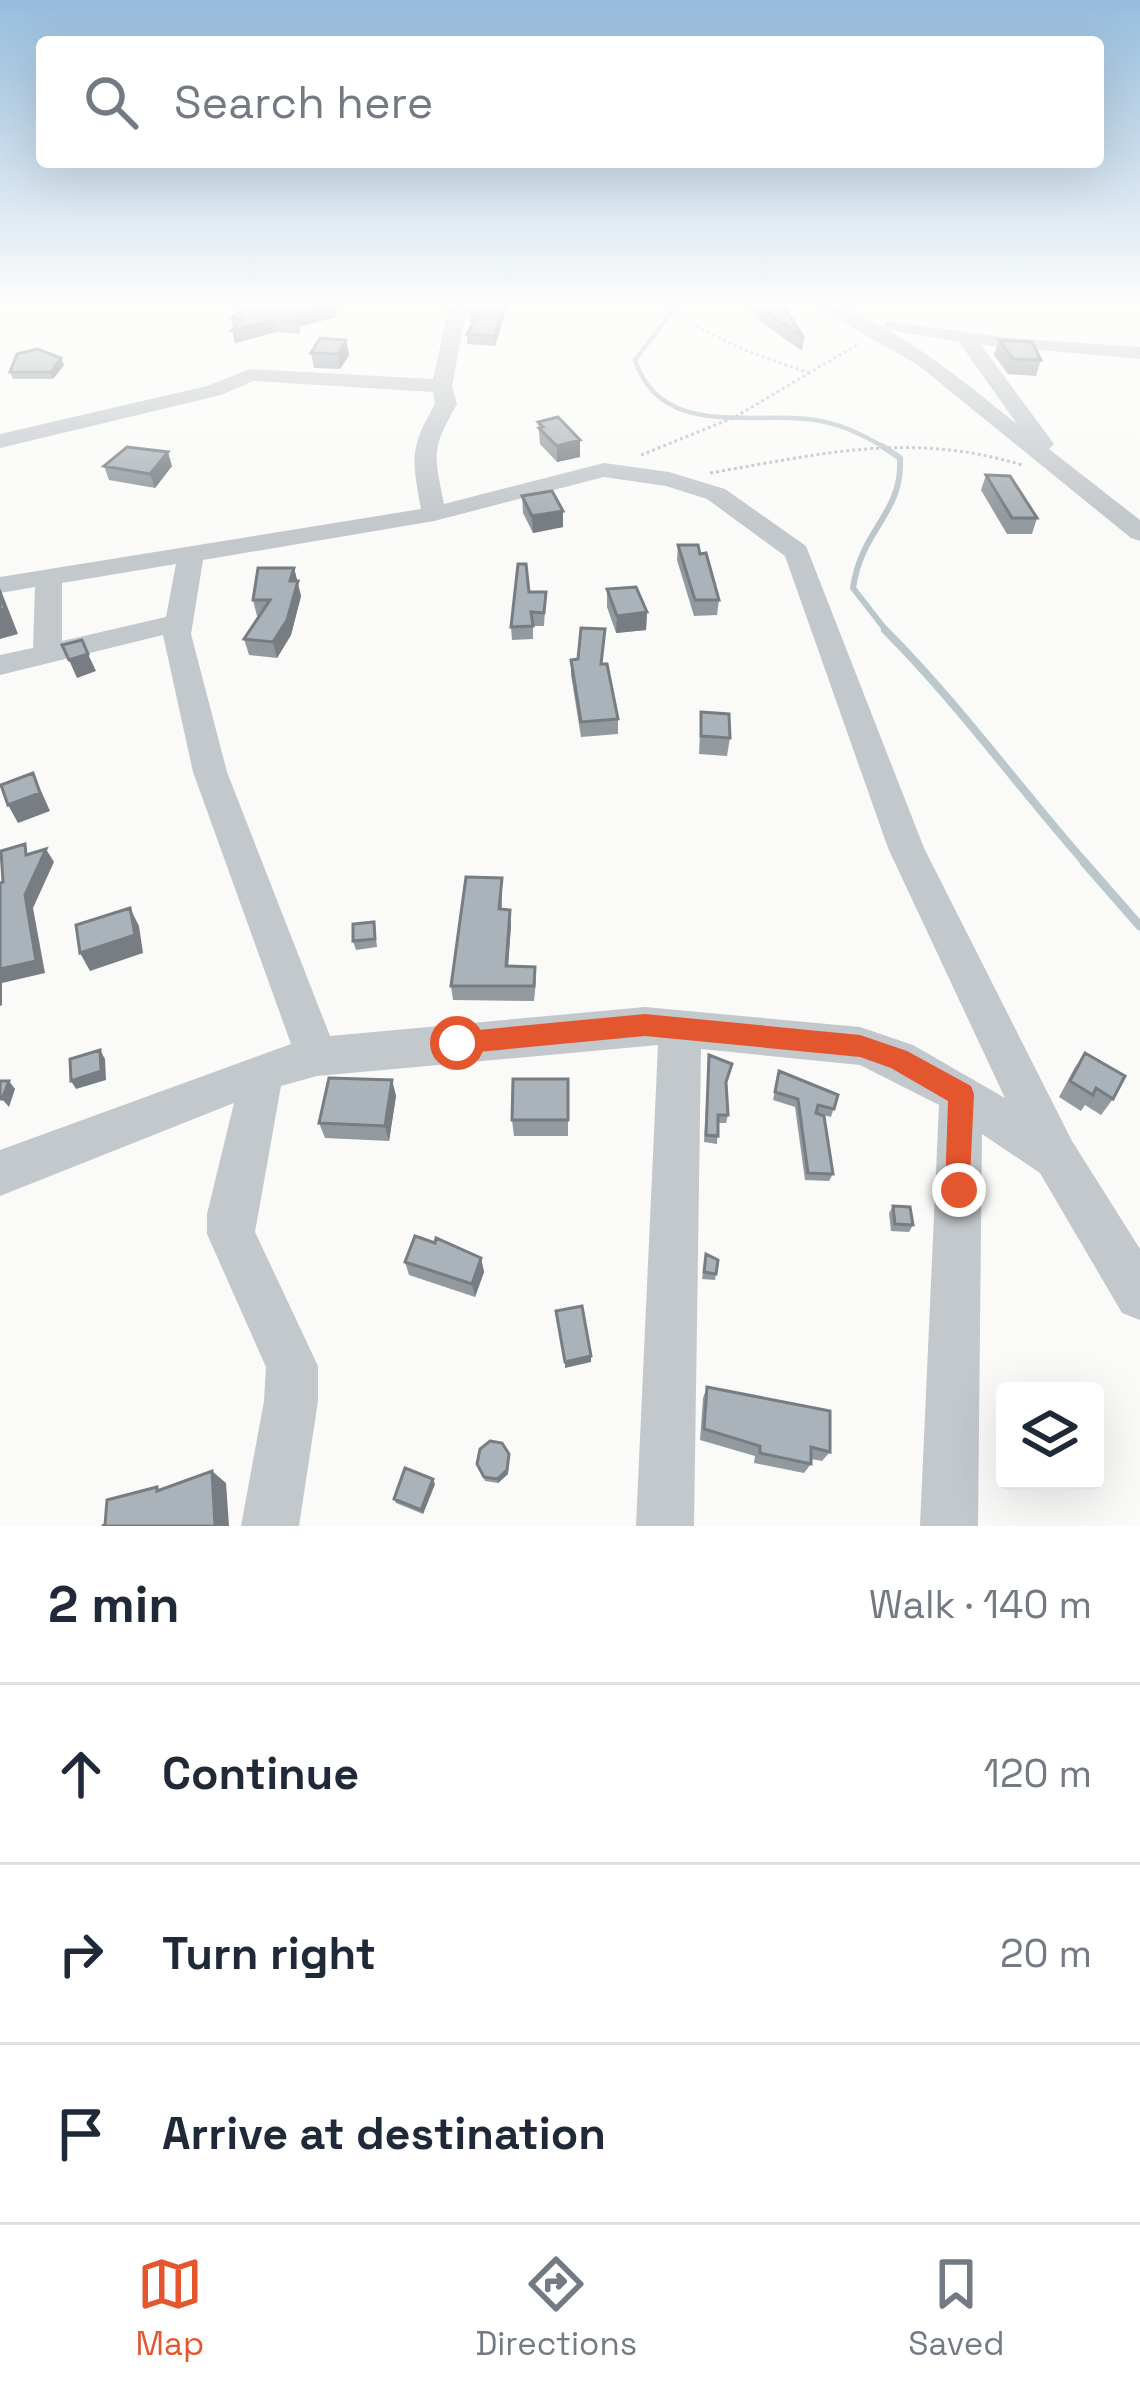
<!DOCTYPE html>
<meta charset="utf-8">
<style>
body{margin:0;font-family:"Space Grotesk",sans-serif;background:#f6f6f7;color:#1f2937}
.controls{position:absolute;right:36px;bottom:36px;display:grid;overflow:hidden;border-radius:12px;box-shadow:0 12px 48px #0002}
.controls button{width:108px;height:108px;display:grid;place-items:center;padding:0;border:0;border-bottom:3px solid #e0e1e3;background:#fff;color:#1f2937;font:60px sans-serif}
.stop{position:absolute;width:36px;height:36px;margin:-27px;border:9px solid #e4572e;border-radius:50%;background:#fff}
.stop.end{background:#e4572e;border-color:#fff;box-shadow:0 3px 12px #0008}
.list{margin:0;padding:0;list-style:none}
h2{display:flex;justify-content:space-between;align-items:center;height:156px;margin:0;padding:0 48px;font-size:51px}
h2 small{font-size:39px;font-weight:400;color:#747a83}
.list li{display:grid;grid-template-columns:78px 1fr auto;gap:36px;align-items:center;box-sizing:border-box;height:180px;padding:0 48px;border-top:3px solid #e0e1e3}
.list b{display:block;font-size:45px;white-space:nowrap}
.list em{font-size:39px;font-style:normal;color:#747a83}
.icon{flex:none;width:66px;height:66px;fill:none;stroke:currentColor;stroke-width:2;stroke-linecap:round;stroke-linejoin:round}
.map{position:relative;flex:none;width:1140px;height:1526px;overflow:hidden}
.search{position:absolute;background:#fff;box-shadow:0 12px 48px #0002;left:36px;right:36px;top:36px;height:132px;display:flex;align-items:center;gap:30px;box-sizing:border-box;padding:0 42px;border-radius:12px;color:#747a83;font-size:45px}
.sheet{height:696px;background:#fff}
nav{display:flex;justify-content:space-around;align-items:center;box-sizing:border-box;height:168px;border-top:3px solid #e0e1e3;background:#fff;font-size:33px;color:#747a83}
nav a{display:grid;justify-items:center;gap:6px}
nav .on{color:#e4572e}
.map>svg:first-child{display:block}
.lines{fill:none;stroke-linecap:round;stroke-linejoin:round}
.stream-far3{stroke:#bbc7cb;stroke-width:4.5}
.stream-far2{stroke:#bbc7cb;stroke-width:6}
.stream-far1{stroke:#bbc7cb;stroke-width:8}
.stream{stroke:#bbc7cb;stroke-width:9}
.path{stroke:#bbbfc2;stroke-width:3;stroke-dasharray:3 3;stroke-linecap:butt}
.minor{fill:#c3c8cc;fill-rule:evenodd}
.wall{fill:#929a9f}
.shaded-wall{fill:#777d82}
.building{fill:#aab3b9;stroke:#777d82;stroke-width:3}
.route{fill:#e4572e}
</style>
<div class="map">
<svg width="1140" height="1526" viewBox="0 0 1140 1526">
<rect width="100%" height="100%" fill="#fafaf8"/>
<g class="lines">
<path class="stream-far3" d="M 679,302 L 635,360 C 660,436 744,413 808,419 C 837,422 862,434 887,449"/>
<path class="stream-far2" d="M 882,446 L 900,458 C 903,514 861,529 853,588 L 888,633"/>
<path class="stream-far1" d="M 885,630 C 958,703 1019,788 1087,865"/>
<path class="stream" d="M 1084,862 L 1140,926"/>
<path class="path" d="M 662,302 C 709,338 754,355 810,373
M 641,455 L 735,417 L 860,343
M 710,473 C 820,454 911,431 1022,465"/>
<path class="minor" d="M 450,302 L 468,302 L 452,386 L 457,404 C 431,450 434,453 444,504 L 604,463 L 669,472 L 725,489 L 806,546 L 924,848 L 1072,1141 L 1140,1249 L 1140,1320 L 1122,1313 L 1040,1173 L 982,1134 L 978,1526 L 920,1526 L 939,1105 L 860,1065 L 701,1049 L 694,1526 L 636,1526 L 658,1045 L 317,1076 L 281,1086 L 255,1232 L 318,1366 L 318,1401 L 299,1526 L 241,1526 L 264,1401 L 266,1367 L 207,1234 L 207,1214 L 234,1103 L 0,1196 L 0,1150 L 291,1044 L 193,772 L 163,635 L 0,675 L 0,655 L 33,648 L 35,587 L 0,593 L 0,577 L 421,509 C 412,459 409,449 435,404 L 433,392 L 253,381 L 221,395 L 0,448 L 0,434 L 207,386 L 250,369 L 433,379 ZM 604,477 L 666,486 L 707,499 L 785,556 L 888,848 L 1005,1098 L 913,1045 L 860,1027 L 645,1007 L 330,1036 L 227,772 L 191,634 L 203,560 L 434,521 ZM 176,564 L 166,617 L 62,641 L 62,583 Z
M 807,302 C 871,302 968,385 1017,424 L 959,342 L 885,329 L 885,321 L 1009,338 L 1140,347 L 1140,359 L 981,345 L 1054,444 L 1049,449 L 1140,520 L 1140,541 L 1131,538 L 918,365 Z"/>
</g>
<path class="wall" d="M 749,302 L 781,302 L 804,338 L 802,351 L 760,321 Z
M 507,307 L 495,346 L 467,344 L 467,334 L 473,324 L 470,323 L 469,313 Z
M 337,317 L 300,326 L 299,334 L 276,332 L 235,343 L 231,318 Z
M 346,340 L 349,355 L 340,369 L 314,368 L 311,353 Z
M 999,340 L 1041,360 L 1036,376 L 1008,374 L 994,355 Z
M 64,365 L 53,379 L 13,379 L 10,372 Z
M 538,422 L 580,457 L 557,462 L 540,444 Z
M 104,466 L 172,466 L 155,488 L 109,480 Z
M 986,475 L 1037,518 L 1032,534 L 1007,534 L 981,490 Z
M 522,496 L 563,527 L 533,533 L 523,513 Z
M 678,545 L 700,554 L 719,600 L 717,615 L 694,616 L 677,560 Z
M 294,568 L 301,596 L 291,635 L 277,658 L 249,655 L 244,639 L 260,615 L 257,616 L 253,600 Z
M 607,589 L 647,612 L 646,630 L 616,633 L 607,607 Z
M 546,592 L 544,626 L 533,626 L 533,639 L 512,640 L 511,627 Z
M 571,660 L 602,664 L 618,719 L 618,734 L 581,737 L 571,675 Z
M 701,712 L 730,738 L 727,756 L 699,754 Z
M 502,878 L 502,909 L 511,925 L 508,966 L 536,981 L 534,1001 L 453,1000 L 451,986 Z
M 374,922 L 377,947 L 356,950 L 353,941 Z
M 1085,1053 L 1113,1099 L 1101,1115 L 1085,1105 L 1081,1111 L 1059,1097 L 1074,1069 Z
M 709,1055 L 726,1084 L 728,1115 L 726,1123 L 718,1123 L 717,1144 L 704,1142 Z
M 779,1071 L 838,1095 L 831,1117 L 816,1113 L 833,1174 L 829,1181 L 805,1180 L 795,1107 L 773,1100 Z
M 568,1079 L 568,1136 L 514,1136 L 512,1120 Z
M 392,1080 L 396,1096 L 389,1141 L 325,1138 L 319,1123 Z
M 893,1206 L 913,1225 L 909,1232 L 891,1231 L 889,1213 Z
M 706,1254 L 716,1274 L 715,1280 L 702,1279 Z
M 481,1258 L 484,1272 L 475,1297 L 409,1275 L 405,1262 Z
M 707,1387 L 830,1452 L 822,1461 L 811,1459 L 811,1464 L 804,1473 L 754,1463 L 755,1456 L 700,1440 L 703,1398 Z
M 509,1454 L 508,1474 L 498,1483 L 485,1481 L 477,1464 Z
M 435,1484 L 423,1514 L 396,1503 L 394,1499 Z"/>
<path class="shaded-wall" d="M 505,302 L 507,302 L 507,307 L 495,346 L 495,336 Z
M 335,304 L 337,317 L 300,326 L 299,334 L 298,314 Z
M 273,320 L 276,332 L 235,343 L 232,330 Z
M 346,340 L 349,355 L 340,369 L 338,354 Z
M 61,358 L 64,365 L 53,379 L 51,372 Z
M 580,440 L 580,457 L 557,462 L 557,446 Z
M 168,452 L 172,466 L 155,488 L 150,474 Z
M 563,511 L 563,527 L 533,533 L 532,516 Z
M 294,568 L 301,596 L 291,635 L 277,658 L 273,642 Z
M 0,588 L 18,634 L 0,639 Z
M 647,612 L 646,630 L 616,633 L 617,616 Z
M 88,654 L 96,671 L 77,678 L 69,660 Z
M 33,773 L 50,811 L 18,823 L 8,805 Z
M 46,849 L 54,862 L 33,908 L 45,973 L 2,983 L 2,1005 L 0,1006 L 0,969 L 25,895 Z
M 130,908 L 139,926 L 143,953 L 90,971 L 80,953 Z
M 510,910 L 511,925 L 507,981 L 506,966 Z
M 100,1050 L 105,1059 L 106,1080 L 76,1089 L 71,1081 Z
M 392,1080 L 396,1096 L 389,1141 L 385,1126 Z
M 9,1081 L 15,1089 L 9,1107 L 2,1099 Z
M 481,1258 L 484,1272 L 475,1297 L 472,1284 Z
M 591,1356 L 591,1362 L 565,1368 L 565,1362 Z
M 509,1454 L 508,1474 L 498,1483 L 497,1479 Z
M 212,1471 L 226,1483 L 229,1526 L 215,1526 Z
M 433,1479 L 435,1484 L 423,1514 L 421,1510 Z"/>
<path class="building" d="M 253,302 L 316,302 L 335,304 L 298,314 L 297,321 L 273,320 L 232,330 L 243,318 L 231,318 Z
M 473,302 L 505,302 L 495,336 L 467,334 L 479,314 L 469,313 Z
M 758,302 L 781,302 L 804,338 L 762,309 Z
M 320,338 L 346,340 L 338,354 L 311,353 Z
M 999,340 L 1032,342 L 1041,360 L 1013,359 Z
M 37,349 L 61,358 L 51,372 L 10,372 L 17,354 Z
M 558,417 L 580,440 L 557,446 L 539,428 L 543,427 L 538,422 Z
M 127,447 L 168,452 L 150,474 L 104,466 Z
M 986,475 L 1010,476 L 1037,518 L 1012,518 Z
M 552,491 L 563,511 L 532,516 L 522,496 Z
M 678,545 L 698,545 L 700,554 L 706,553 L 719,600 L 695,600 Z
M 518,564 L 526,564 L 529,592 L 546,592 L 544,613 L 531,612 L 533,626 L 511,627 Z
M 258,568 L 294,568 L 290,581 L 298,581 L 287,620 L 273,642 L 244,639 L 270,600 L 253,600 Z
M 636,587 L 647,612 L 617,616 L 607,589 Z
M 0,593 L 5,609 L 0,610 Z
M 581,628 L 605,629 L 601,664 L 607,664 L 618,719 L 581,722 L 571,660 L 578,659 Z
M 82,640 L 88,654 L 69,660 L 62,645 Z
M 701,712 L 729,714 L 730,738 L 701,736 Z
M 33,773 L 40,793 L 8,805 L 1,785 Z
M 25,844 L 26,855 L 46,849 L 25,895 L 36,961 L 0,969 L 0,883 L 3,882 L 1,851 Z
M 466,877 L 502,878 L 499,909 L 510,910 L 506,966 L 535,967 L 534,986 L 451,986 Z
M 130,908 L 135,935 L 80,953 L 76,925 Z
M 374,922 L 375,939 L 353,941 L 353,924 Z
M 100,1050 L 101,1071 L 71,1081 L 70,1059 Z
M 1085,1053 L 1125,1076 L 1113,1099 L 1096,1088 L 1093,1095 L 1070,1081 Z
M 709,1055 L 732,1064 L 726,1082 L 728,1115 L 718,1115 L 718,1136 L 706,1135 Z
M 779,1071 L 838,1095 L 834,1109 L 818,1105 L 816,1113 L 824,1116 L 833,1174 L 808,1173 L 798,1099 L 775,1092 Z
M 329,1078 L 392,1080 L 385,1126 L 319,1123 Z
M 513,1079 L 568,1079 L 568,1120 L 512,1120 Z
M 0,1081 L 9,1081 L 2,1099 L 0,1099 Z
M 893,1206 L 910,1207 L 913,1225 L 895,1224 Z
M 415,1236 L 435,1243 L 436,1238 L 481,1258 L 472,1284 L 405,1262 Z
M 706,1254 L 718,1260 L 716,1274 L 704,1272 Z
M 582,1306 L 591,1356 L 565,1362 L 556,1311 Z
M 707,1387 L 830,1411 L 830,1452 L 811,1447 L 811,1464 L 760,1453 L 760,1446 L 704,1429 Z
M 490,1441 L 502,1443 L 509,1454 L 507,1470 L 497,1479 L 484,1477 L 477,1464 L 480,1449 Z
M 405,1468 L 433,1479 L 421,1510 L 394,1499 Z
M 212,1471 L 215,1526 L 102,1526 L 105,1525 L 107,1500 L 157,1487 L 157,1491 Z"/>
<linearGradient id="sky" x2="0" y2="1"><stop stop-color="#96bcdc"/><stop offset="0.59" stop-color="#fdfdfc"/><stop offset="1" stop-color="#fdfdfc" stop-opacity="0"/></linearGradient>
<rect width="1140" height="516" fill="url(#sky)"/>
<path class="route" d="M 645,1014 L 860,1035 L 907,1051 L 971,1086 L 974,1094 L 969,1200 L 959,1204 L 949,1200 L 945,1190 L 948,1101 L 891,1068 L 860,1057 L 645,1036 L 457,1054 L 445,1043 L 457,1032 Z"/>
</svg>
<div class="controls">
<button><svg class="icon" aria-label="layers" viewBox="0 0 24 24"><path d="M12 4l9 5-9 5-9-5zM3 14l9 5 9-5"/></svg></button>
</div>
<div class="stop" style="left:457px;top:1043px"></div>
<div class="stop end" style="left:959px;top:1190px"></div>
<div class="search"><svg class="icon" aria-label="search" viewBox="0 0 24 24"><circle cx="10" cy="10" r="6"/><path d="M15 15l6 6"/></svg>Search here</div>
</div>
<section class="sheet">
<h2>2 min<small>Walk · 140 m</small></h2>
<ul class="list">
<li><svg class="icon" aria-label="ahead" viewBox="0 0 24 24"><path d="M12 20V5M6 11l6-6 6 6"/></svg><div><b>Continue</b></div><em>120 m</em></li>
<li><svg class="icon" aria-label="right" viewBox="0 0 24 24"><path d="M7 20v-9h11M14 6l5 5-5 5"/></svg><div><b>Turn right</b></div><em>20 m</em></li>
<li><svg class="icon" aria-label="arrive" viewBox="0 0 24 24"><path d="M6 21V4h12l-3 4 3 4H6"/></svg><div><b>Arrive at destination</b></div></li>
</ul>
</section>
<nav>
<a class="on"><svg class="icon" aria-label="map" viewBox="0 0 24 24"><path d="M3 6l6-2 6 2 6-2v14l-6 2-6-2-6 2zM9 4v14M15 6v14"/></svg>Map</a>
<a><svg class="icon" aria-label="directions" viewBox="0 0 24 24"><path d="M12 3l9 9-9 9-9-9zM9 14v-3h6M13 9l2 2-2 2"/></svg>Directions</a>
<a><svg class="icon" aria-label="saved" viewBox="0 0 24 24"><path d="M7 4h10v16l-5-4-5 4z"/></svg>Saved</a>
</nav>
